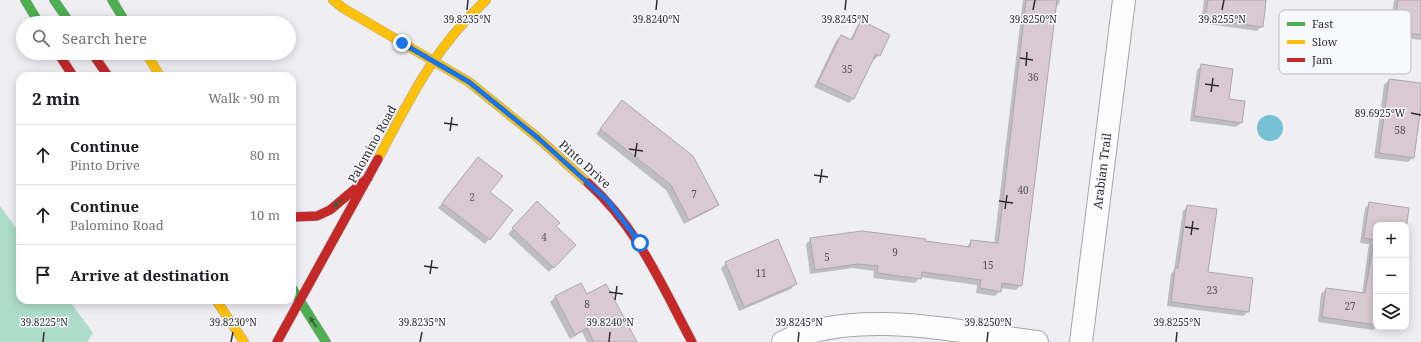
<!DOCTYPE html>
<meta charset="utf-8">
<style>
body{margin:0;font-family:"Noto Serif",serif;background:#f6f6f6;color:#202124}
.controls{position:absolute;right:12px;bottom:12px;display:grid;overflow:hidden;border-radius:8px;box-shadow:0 2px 10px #0003}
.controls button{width:36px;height:36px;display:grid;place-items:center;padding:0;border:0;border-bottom:1px solid #e0e0e0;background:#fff;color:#202124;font:20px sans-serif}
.stop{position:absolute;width:12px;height:12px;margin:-9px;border:3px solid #1a73e8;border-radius:50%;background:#fff}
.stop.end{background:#1a73e8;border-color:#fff;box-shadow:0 1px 4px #0008}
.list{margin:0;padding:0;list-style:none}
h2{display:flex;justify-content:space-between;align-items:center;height:52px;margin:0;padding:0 16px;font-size:17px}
h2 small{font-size:13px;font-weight:400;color:#757577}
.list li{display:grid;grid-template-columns:26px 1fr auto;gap:12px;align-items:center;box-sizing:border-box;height:60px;padding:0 16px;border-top:1px solid #e0e0e0}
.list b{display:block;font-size:15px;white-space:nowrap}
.list p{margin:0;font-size:13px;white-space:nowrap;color:#757577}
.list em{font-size:13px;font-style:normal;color:#757577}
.icon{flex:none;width:22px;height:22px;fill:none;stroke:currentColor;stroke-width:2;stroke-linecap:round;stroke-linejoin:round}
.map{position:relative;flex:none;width:1421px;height:342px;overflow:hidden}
.search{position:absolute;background:#fff;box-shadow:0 2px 10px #0003;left:16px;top:16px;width:280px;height:44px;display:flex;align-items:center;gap:10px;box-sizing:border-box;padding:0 14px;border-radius:22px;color:#757577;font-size:15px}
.panel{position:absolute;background:#fff;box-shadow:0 2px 10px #0003;left:16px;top:72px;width:280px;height:232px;border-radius:12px}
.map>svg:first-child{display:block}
.forest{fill:#addcca}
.water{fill:#76c0d3}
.shadow{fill:#0003}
.building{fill:#d9c9d0;stroke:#aaa9ac}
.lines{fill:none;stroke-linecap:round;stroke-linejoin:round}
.street-casing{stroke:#a6a6aa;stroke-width:24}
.fast-casing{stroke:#a6a6aa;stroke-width:10}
.slow-casing{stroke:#a6a6aa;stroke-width:10}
.jam-casing{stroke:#a6a6aa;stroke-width:10}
.street{stroke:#fcfcfd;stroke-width:22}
.fast{stroke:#4caf50;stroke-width:9}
.slow{stroke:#ffc107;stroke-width:9}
.jam{stroke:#c62828;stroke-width:9}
.oneway{fill:#385b3c}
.route{stroke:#1a73e8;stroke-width:5}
.ticks{fill:none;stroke:#2e2e32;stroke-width:1.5}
.labels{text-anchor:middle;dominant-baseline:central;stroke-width:3;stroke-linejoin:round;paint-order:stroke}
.number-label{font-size:10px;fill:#59555a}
.street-label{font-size:12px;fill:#2e2e32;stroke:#f8f8ff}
.key{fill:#f8f8ff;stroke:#bbbbc2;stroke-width:1}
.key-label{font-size:11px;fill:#2e2e32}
.ticks-label{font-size:10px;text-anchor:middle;fill:#2e2e32;stroke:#f8f8ff;stroke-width:3;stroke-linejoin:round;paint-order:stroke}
</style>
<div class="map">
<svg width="1421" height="342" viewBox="0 0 1421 342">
<rect width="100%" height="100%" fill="#eeeef3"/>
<path class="forest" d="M 0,206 L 20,233 L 20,300 L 69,300 L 93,333 L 87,342 L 0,342 Z"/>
<path class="water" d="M1257 128a13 13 0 1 1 26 0a13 13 0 1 1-26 0Z"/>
<path class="shadow" d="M 1023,0 L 1060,0 L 1059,4 L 1055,8 L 1021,285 L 1016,290 L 1000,288 L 1000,291 L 995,296 L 976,293 L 977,285 L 920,277 L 915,283 L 873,278 L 874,271 L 853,268 L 810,274 L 806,244 L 811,239 L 924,242 L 966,248 L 971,241 L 994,244 Z
M 1204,0 L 1265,0 L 1262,26 L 1257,31 L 1201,23 Z
M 1394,0 L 1421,0 L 1421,40 L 1389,36 Z
M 861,22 L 879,55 L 874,60 L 872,59 L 853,99 L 849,103 L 814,87 L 836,41 L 841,36 L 850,40 L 857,26 Z
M 1202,65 L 1228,99 L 1241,123 L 1236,127 L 1190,121 L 1197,70 Z
M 1389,80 L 1421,84 L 1421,99 L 1413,158 L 1408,162 L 1374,158 L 1384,85 Z
M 618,106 L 717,205 L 713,209 L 684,224 L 666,190 L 596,134 Z
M 474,163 L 488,192 L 489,239 L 485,244 L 438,208 Z
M 1370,203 L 1406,225 L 1376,225 L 1376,327 L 1373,330 L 1318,322 L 1321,294 L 1326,289 L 1362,294 L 1369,244 L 1360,243 L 1365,208 Z
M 1188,206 L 1207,273 L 1248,312 L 1243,316 L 1167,306 L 1171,274 L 1174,270 L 1183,211 Z
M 533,208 L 574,245 L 549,272 L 508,234 Z
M 726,263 L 795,284 L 791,289 L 739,311 L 721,268 Z
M 580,284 L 586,296 L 630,342 L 587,342 L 582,332 L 570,339 L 550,302 L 555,297 Z"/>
<path class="building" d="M 1026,0 L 1057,0 L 1022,286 L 1002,283 L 1001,292 L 980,288 L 981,280 L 922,272 L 921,279 L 877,273 L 878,266 L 858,264 L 815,270 L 810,238 L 862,231 L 926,239 L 925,241 L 970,247 L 971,240 L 998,243 Z
M 1208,0 L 1266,0 L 1263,27 L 1205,19 Z
M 1398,0 L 1421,0 L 1421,35 L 1394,31 Z
M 861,20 L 890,35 L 880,56 L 876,54 L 854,99 L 818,82 L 841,35 L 852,40 Z
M 1201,64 L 1233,69 L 1229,99 L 1245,101 L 1242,123 L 1194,116 Z
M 1389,79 L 1421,83 L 1421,106 L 1414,158 L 1379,153 Z
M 622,100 L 693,156 L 719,205 L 689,220 L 671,185 L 600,129 Z
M 478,157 L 503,176 L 490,192 L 513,210 L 490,240 L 442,203 Z
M 537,201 L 560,223 L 556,226 L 576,245 L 554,268 L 512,228 Z
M 1369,202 L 1409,208 L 1406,230 L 1406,225 L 1376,225 L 1376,325 L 1322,317 L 1326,288 L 1365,293 L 1374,240 L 1364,238 Z
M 1187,205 L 1217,209 L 1208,272 L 1253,278 L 1249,312 L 1171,302 L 1175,268 L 1178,268 Z
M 778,239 L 797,284 L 744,307 L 725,262 Z
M 581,283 L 587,294 L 606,284 L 637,342 L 594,342 L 587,328 L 575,335 L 555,296 Z"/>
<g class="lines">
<defs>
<path id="street" d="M 783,342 C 856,307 959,332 1037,342
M 1081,342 L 1124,0"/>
<path id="fast" d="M 25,0 L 39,23
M 54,0 L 70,23
M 112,0 L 126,23
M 292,288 L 326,342"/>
<path id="slow" d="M 333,0 L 343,8 L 469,82 L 538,138 L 588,183
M 146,53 L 160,76
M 378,159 C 410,98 435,47 486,0
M 216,300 L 244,342"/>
<path id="jam" d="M 58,53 L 73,76
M 92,53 L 108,76
M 588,183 C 638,228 661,284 692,342
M 292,217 L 317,216 L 330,210 L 368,178
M 277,342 L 378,159"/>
</defs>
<use href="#street" class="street-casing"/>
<use href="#fast" class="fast-casing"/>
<use href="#slow" class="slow-casing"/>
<use href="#jam" class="jam-casing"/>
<use href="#street" class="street"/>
<use href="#fast" class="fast"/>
<use href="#slow" class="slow"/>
<use href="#jam" class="jam"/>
</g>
<defs><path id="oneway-solid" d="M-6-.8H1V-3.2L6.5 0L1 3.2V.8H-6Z"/></defs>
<g class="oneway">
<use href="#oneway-solid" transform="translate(338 203) rotate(140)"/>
<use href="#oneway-solid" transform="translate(313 322) rotate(-123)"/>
</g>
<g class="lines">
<path class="route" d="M 402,43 L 469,82 L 538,138 L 608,201 L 640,243"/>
</g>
<path class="ticks" d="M 467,10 L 468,0M 656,10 L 657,0M 845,10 L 846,0M 1033,10 L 1035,0M 1222,10 L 1224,0M 1020,58 L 1033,60M 1026,66 L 1027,52M 1205,84 L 1219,86M 1211,92 L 1213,78M 1411,113 L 1421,115M 444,123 L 458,125M 450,131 L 452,117M 629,149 L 643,151M 635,157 L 637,143M 814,175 L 828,177M 820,183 L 822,169M 999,201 L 1013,203M 1005,209 L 1007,195M 1185,227 L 1199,229M 1191,235 L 1193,221M 424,266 L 438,268M 430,274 L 432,260M 609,292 L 623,294M 615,300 L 617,286M 43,342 L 44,332M 231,342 L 233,332M 420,342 L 422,332M 609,342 L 610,332M 798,342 L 799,332M 987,342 L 988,332M 1176,342 L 1177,332"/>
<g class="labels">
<g class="number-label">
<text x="847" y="69">35</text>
<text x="1033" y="77">36</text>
<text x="1400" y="130">58</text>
<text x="1023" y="190">40</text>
<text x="694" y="194">7</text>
<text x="472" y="197">2</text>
<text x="544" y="237">4</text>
<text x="895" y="252">9</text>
<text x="827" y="257">5</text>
<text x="988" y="265">15</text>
<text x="761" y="273">11</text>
<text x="1212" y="290">23</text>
<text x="587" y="304">8</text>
<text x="1350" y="306">27</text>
</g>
<g class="street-label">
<text transform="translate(372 144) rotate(-61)">Palomino Road</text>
<text transform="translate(585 164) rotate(42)">Pinto Drive</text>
<text transform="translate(1102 171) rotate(-83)">Arabian Trail</text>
</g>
</g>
<rect x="1279" y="10" width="132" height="64" rx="6" class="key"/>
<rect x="1287" y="22" width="18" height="4" fill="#4caf50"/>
<rect x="1287" y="40" width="18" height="4" fill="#ffc107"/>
<rect x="1287" y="58" width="18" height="4" fill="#c62828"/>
<g class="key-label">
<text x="1312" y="28">Fast</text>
<text x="1312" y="46">Slow</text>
<text x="1312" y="64">Jam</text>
</g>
<g class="ticks-label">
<text x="467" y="23">39.8235°N</text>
<text x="656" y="23">39.8240°N</text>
<text x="845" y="23">39.8245°N</text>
<text x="1033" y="23">39.8250°N</text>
<text x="1222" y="23">39.8255°N</text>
<text x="1380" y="117">89.6925°W</text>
<text x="44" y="326">39.8225°N</text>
<text x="233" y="326">39.8230°N</text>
<text x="422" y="326">39.8235°N</text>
<text x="610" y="326">39.8240°N</text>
<text x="799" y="326">39.8245°N</text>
<text x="988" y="326">39.8250°N</text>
<text x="1177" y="326">39.8255°N</text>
</g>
</svg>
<div class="controls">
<button>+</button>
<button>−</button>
<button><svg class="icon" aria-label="layers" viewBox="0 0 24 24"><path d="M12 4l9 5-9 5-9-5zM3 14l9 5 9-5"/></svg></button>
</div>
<div class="stop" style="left:640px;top:243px"></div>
<div class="stop end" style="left:402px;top:43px"></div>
<div class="search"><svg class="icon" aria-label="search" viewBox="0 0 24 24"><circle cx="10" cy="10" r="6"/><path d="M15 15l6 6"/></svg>Search here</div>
<section class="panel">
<h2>2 min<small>Walk · 90 m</small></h2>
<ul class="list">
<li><svg class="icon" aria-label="ahead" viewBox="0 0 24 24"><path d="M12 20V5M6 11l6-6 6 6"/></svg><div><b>Continue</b><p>Pinto Drive</p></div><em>80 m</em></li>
<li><svg class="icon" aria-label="ahead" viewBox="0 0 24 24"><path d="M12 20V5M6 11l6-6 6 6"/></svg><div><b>Continue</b><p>Palomino Road</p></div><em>10 m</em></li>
<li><svg class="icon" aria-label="arrive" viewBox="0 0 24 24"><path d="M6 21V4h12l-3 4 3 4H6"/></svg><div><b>Arrive at destination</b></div></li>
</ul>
</section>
</div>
